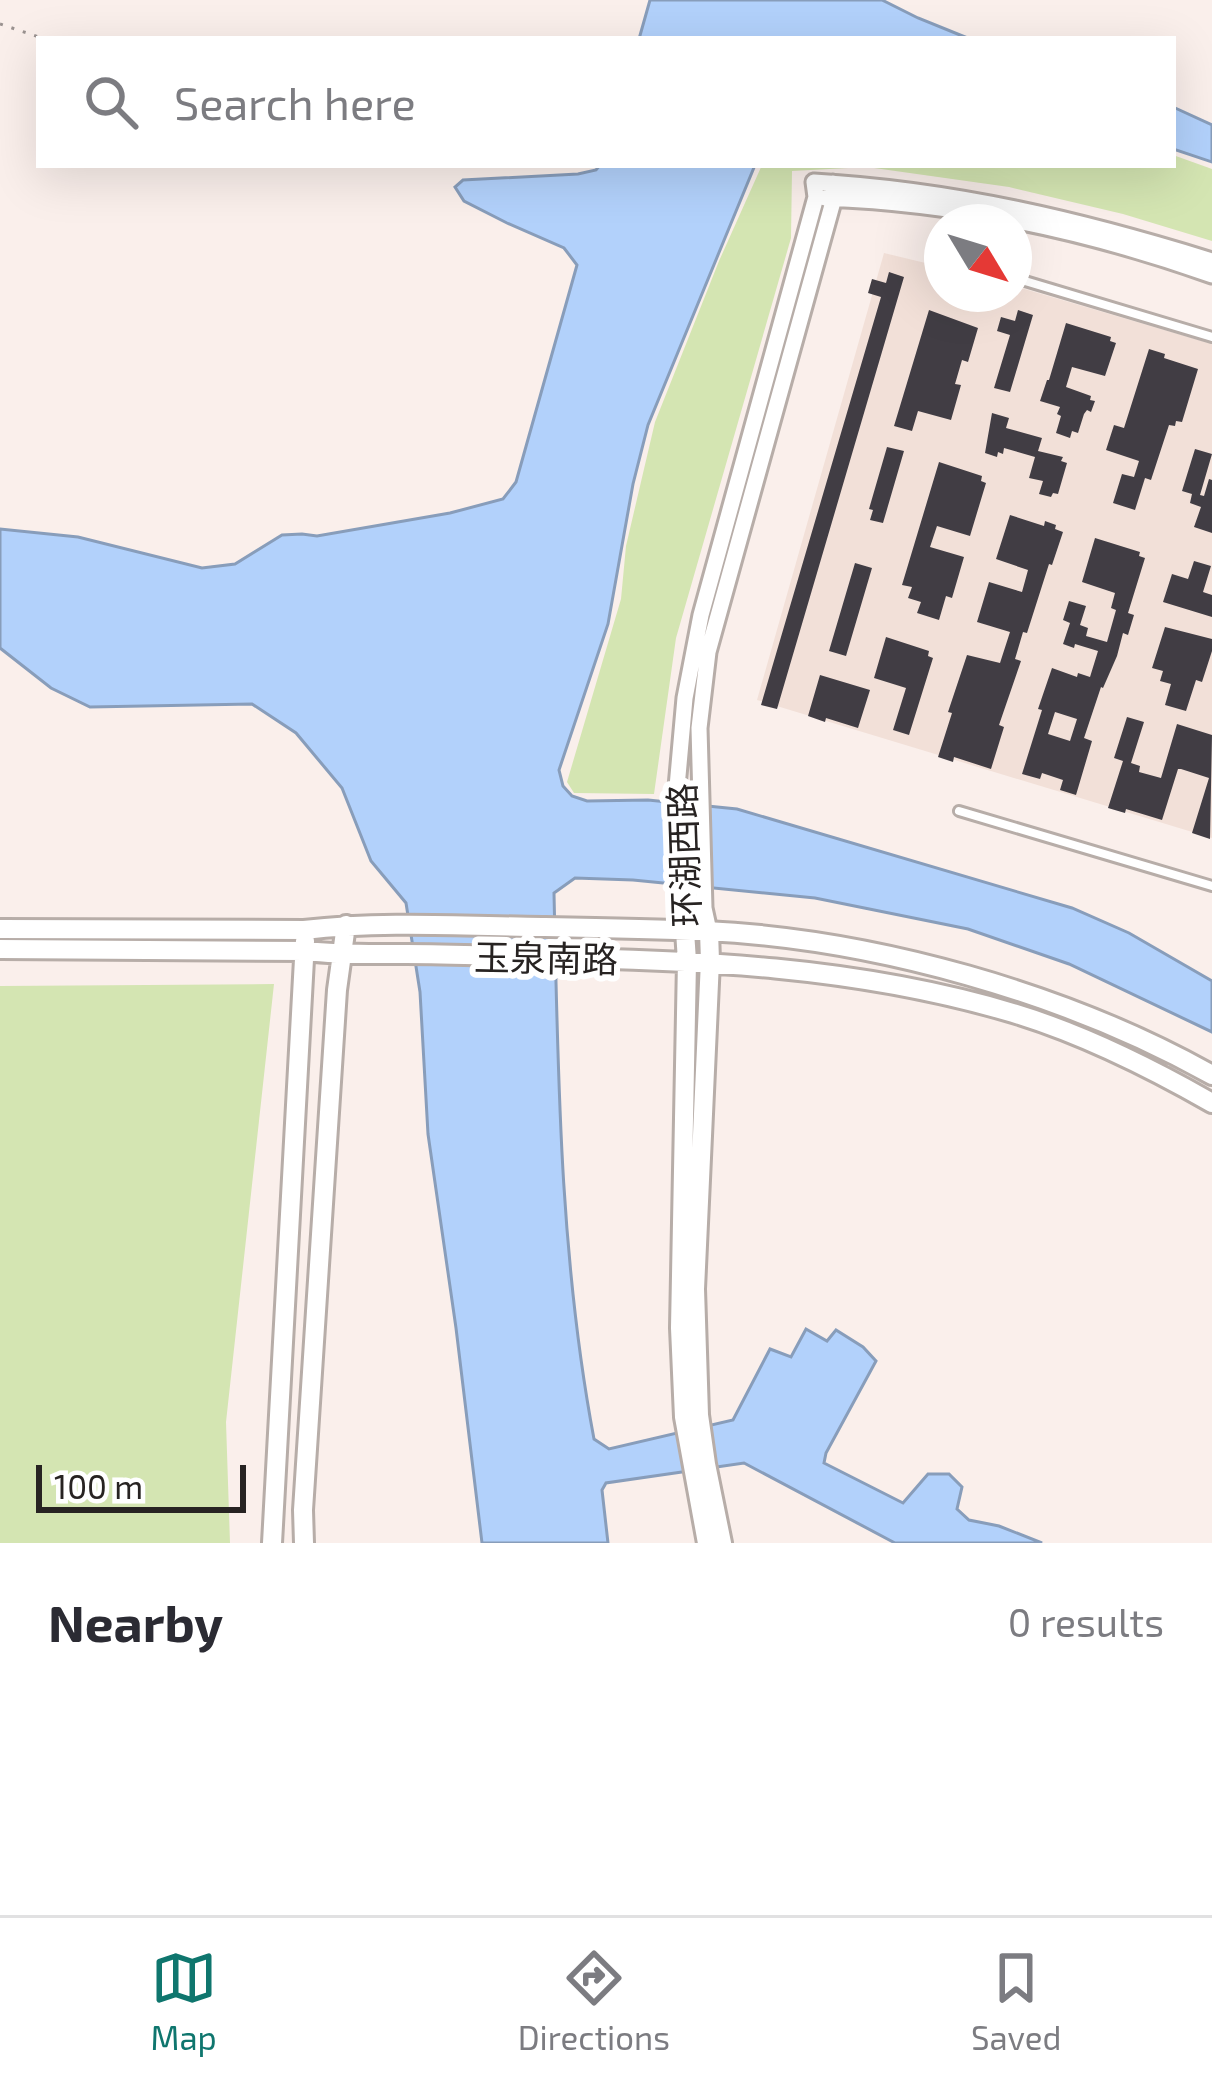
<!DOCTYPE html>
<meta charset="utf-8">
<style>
body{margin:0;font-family:"Exo 2","Noto Sans SC",sans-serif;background:#f2f2f3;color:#2b2b33}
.compass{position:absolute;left:924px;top:204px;width:108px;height:108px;border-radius:50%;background:#fff;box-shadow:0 12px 48px #0002;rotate:128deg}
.scale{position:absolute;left:36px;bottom:30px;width:210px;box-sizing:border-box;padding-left:12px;border:6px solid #272322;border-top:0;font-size:33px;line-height:42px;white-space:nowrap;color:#272322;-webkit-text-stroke:9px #fff;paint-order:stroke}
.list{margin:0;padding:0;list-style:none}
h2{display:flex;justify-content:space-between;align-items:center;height:156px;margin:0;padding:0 48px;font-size:51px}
h2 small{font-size:39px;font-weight:400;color:#7c7c81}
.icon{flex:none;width:66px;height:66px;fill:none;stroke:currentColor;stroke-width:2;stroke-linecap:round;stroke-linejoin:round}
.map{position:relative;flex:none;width:1212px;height:1543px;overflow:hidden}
.search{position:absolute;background:#fff;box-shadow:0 12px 48px #0002;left:36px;right:36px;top:36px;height:132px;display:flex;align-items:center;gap:30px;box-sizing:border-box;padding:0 42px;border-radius:0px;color:#7c7c81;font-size:45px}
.sheet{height:372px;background:#fff}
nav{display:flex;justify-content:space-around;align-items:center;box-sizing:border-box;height:168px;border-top:3px solid #e1e1e2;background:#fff;font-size:33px;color:#7c7c81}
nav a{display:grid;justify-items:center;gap:6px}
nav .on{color:#0f766e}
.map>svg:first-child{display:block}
.built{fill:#f2e0d8}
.green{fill:#d4e5b2}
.water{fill:#b2d1fb;stroke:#889dba;stroke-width:3}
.building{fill:#413d44;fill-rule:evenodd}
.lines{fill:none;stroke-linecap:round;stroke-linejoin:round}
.service-casing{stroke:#b7ada8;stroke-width:14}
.minor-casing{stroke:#b7ada8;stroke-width:21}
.tertiary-casing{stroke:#b7ada8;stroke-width:24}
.path{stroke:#9a9290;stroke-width:3;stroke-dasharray:3 9;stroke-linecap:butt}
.service{stroke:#fff;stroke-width:8}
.minor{stroke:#fff;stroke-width:15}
.tertiary{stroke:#fff;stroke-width:18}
.labels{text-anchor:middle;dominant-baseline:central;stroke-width:12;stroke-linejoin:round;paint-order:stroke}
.street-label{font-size:36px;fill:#272322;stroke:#fff}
</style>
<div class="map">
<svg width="1212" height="1543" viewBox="0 0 1212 1543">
<rect width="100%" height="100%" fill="#faefeb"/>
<path class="built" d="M 884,253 L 942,267 L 942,294 L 1014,294 L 1014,286 L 1212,344 L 1212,838 L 757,700 Z"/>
<path class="green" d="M 1173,155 L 1212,169 L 1212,241 L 1123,214 L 1009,187 L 867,167 L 792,171 L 791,238 L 676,638 L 654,794 L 574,793 L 567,782 L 621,599 L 626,546 L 655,422 L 719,261 L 762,165 L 1173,165 Z
M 274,984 L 226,1422 L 230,1543 L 0,1543 L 0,986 Z"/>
<path class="water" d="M 650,0 L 882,0 L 918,18 L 970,39 L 639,39 Z
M 1173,107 L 1212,125 L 1212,162 L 1173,149 Z
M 600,165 L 755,165 L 648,425 L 633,484 L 608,624 L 559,770 L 563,786 L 572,796 L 587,801 L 648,800 L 737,809 L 1072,908 L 1129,933 L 1212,981 L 1212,1032 L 1069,964 L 968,929 L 815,898 L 633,880 L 575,878 L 554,893 C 558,1076 560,1259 594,1439 L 609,1449 L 733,1420 L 770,1349 L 791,1357 L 806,1329 L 827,1341 L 836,1330 L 863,1347 L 876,1361 L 826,1453 L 824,1463 L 903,1503 L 928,1474 L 949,1474 L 962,1487 L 957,1509 L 969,1520 L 999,1526 L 1042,1543 L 895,1543 L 744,1463 L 606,1483 L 602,1490 L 608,1543 L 482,1543 L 456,1328 L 428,1134 L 420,992 L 406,903 L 371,861 L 342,788 L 296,733 L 252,704 L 90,707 L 51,688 L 0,648 L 0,529 L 78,537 L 202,568 L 235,564 L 282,535 L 302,534 L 317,536 L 450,513 L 503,499 L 516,482 L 577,265 L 564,248 L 507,223 L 464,201 L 455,187 L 463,180 L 578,174 L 596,170 Z"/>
<path class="building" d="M 889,272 L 904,277 L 777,709 L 761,705 L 881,297 L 868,293 L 872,279 L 886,283 Z
M 929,310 L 978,328 L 968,362 L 962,360 L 955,384 L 961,385 L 951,420 L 918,411 L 912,431 L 894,426 Z
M 1018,310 L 1033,315 L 1010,392 L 994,388 L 1010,335 L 997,331 L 1001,317 L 1015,321 Z
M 1066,323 L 1111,337 L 1110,341 L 1116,343 L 1105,376 L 1072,367 L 1066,387 L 1091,396 L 1090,400 L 1095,401 L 1091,412 L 1087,410 L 1084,414 L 1078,433 L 1072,431 L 1070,438 L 1056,433 L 1061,416 L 1057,414 L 1060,407 L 1040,401 L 1047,380 L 1049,380 Z
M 1149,349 L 1165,354 L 1164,358 L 1198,369 L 1182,422 L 1176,421 L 1175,426 L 1169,425 L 1151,480 L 1145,478 L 1135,510 L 1113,503 L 1122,474 L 1134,477 L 1139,461 L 1106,450 L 1114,425 L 1124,428 Z
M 992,413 L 1009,418 L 1006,428 L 1042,438 L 1038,451 L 1063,457 L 1061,461 L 1067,463 L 1058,494 L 1053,493 L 1051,497 L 1039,494 L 1043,481 L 1029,478 L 1035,457 L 1004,448 L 1003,454 L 998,452 L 997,457 L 985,453 Z
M 887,447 L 904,451 L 883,523 L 870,520 L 873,510 L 869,509 Z
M 1195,449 L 1212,454 L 1200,495 L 1204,496 L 1209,479 L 1212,480 L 1212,533 L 1194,527 L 1201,507 L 1190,503 L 1192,494 L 1182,491 Z
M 939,462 L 982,476 L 981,481 L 986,483 L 970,536 L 937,526 L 930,547 L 964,557 L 952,598 L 946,596 L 939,620 L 917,613 L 921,602 L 908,598 L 912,587 L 902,585 Z
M 1010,515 L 1044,526 L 1045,521 L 1056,525 L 1055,529 L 1063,532 L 1052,565 L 1049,564 L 1027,633 L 1023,632 L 1015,659 L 1021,661 L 999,725 L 1004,727 L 991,769 L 954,757 L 953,762 L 938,757 L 952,713 L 948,712 L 967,655 L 1000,663 L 1010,632 L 977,622 L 989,582 L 1022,592 L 1028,570 L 996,559 Z
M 1095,538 L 1140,552 L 1139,556 L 1145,558 L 1128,613 L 1134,615 L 1128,635 L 1123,633 L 1117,656 L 1103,688 L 1101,687 L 1084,738 L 1092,741 L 1076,795 L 1060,790 L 1063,780 L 1042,773 L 1040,779 L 1022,774 L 1042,710 L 1038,709 L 1052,668 L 1077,677 L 1078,673 L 1090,677 L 1098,651 L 1075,644 L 1074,648 L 1063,644 L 1070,623 L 1063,620 L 1069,601 L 1086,606 L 1080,625 L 1088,628 L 1086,636 L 1107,642 L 1116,610 L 1111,608 L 1115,593 L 1082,582 ZM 1055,712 L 1077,719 L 1070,741 L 1048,734 Z
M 1194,561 L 1211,566 L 1203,592 L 1212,595 L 1212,617 L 1163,602 L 1172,574 L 1188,579 Z
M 855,563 L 872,568 L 846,656 L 829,651 Z
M 1165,627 L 1212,639 L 1212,651 L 1202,682 L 1196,680 L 1186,711 L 1165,705 L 1171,684 L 1160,681 L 1163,671 L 1152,668 Z
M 886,637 L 929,651 L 928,656 L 933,658 L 909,735 L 893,730 L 906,688 L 874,678 Z
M 820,675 L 870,690 L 858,728 L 826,718 L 825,722 L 808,716 Z
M 1127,717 L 1144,722 L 1131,763 L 1140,766 L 1139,772 L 1161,778 L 1177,724 L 1212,735 L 1210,839 L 1192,833 L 1209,778 L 1181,769 L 1178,769 L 1162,820 L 1126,809 L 1125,813 L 1108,808 L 1123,761 L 1114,758 Z"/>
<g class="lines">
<defs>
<path id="service" d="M 1014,270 L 1025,281 L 1212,337
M 959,811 L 1212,886"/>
<path id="minor" d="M 825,198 C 956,203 1088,231 1212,275
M 685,931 L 677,787 L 685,698 L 701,615 L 816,197 L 814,182 C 953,190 1080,220 1212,261
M 709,931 L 704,908 L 699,728 L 708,652 L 834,198 L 833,183"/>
<path id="tertiary" d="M 0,929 L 304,930 C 383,921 462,926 542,927 C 596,928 651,929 706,931 C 874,939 1066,993 1212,1075
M 685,931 L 687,961 L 680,1328 L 684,1417 L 707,1543
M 709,931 L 710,961 L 695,1289 L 699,1415 L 706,1464 L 722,1543
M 0,949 L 306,951 C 340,955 372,954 406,954 C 449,954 491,956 534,957 C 696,960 856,966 1013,1013 C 1083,1034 1149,1067 1212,1103
M 272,1543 L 305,941
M 304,1543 L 303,1510 L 337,990 L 346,925"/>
</defs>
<use href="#service" class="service-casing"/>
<use href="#minor" class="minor-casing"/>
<use href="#tertiary" class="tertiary-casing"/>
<path class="path" d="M 0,24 L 45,39"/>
<use href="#service" class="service"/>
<use href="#minor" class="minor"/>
<use href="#tertiary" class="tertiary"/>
</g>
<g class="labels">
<g class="street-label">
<text transform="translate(683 855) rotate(-92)">环湖西路</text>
<text transform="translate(546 957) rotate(1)">玉泉南路</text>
</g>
</g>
</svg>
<svg class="compass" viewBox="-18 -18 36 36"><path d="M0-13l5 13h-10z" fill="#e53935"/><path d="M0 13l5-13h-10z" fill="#7c7c81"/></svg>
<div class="scale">100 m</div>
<div class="search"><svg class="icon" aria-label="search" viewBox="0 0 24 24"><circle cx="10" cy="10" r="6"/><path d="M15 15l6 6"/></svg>Search here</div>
</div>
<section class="sheet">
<h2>Nearby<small>0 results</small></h2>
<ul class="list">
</ul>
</section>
<nav>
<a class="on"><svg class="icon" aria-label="map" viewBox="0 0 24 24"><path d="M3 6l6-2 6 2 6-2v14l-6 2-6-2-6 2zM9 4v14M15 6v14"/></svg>Map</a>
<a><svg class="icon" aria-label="directions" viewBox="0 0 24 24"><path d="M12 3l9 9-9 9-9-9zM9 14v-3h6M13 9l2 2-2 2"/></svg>Directions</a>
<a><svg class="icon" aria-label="saved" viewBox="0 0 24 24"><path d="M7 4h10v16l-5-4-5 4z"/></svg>Saved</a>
</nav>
